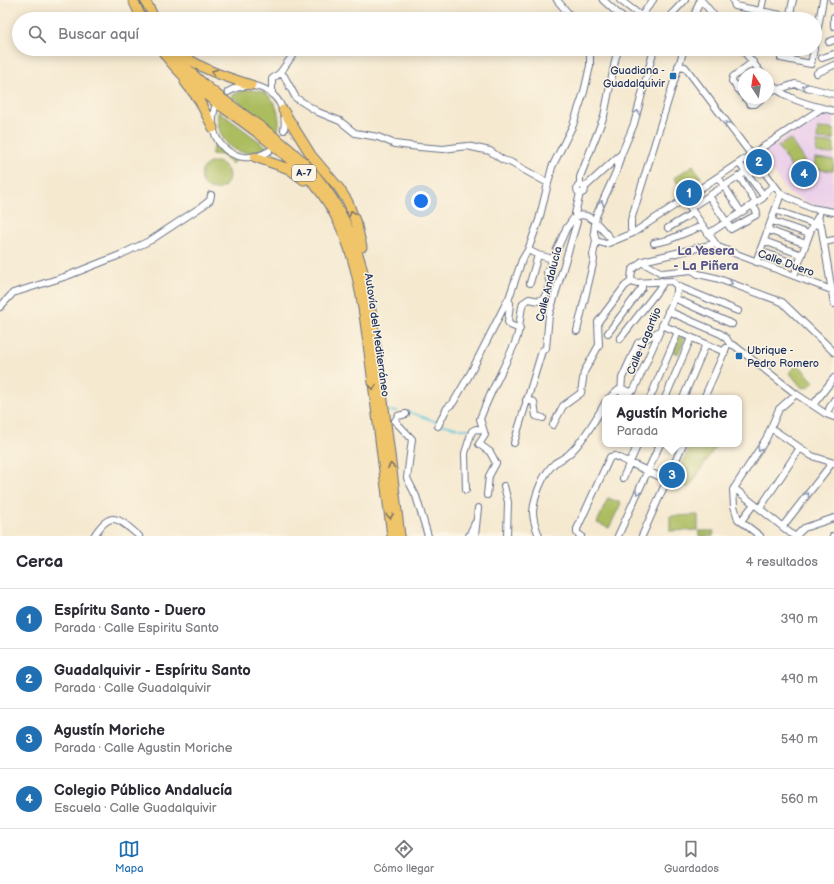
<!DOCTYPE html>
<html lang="es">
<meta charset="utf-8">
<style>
body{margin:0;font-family:"Balsamiq Sans",sans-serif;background:#f2f2f3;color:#2b2b33}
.compass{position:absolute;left:738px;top:68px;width:36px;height:36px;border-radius:50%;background:#fff;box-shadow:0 2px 10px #0003;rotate:348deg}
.you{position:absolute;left:421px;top:201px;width:14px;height:14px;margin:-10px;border:3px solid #fff;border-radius:50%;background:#1a73e8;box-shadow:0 0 0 6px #1a73e833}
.badge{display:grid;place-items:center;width:26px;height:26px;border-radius:50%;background:#1f6fb2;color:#fff;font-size:13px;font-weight:700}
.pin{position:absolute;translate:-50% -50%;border:2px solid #fff;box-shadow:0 1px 4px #0006}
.popup{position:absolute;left:602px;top:395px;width:140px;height:52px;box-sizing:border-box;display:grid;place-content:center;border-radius:8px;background:#fff;filter:drop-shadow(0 1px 3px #0005);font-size:13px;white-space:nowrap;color:#7c7c81}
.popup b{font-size:15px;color:#2b2b33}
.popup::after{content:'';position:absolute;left:50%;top:100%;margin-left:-8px;border:8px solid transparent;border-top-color:#fff}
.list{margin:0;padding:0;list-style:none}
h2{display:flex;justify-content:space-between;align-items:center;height:52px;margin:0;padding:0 16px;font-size:17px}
h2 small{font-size:13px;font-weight:400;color:#7c7c81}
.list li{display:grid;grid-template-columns:26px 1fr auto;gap:12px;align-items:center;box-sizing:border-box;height:60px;padding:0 16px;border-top:1px solid #e1e1e2}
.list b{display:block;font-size:15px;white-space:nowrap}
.list p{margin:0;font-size:13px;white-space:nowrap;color:#7c7c81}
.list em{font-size:13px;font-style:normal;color:#7c7c81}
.icon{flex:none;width:22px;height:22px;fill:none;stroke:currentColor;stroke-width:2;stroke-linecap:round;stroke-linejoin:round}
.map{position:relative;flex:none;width:834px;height:536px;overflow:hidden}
.search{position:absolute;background:#fff;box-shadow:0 2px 10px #0003;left:12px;right:12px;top:12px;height:44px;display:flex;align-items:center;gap:10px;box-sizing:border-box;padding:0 14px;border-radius:22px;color:#7c7c81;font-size:15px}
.sheet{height:292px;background:#fff}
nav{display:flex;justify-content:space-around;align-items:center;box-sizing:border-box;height:56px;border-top:1px solid #e1e1e2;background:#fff;font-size:11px;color:#7c7c81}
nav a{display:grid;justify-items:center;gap:2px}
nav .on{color:#1f6fb2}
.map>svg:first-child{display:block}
.built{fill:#ecd1ea}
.green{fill:#acbd61;stroke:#647660}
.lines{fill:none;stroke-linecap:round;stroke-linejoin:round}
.stream{stroke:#61c6df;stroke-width:1.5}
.minor-casing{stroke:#677086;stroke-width:8}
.highway-casing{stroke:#677086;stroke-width:11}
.minor{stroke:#fff;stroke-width:6}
.highway{stroke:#f0c469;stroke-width:9}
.oneway{stroke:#7b7263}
.oneway2{stroke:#8d97ae}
.poi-dot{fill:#1f6fb2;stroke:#fcf5e5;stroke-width:1.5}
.labels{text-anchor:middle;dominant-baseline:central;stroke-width:3;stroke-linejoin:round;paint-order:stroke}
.shield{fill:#fcf5e5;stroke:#5e6a86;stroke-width:1}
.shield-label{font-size:10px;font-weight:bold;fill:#1b2f5e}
.poi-label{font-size:11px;fill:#1b2f5e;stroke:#fcf5e5;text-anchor:end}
.street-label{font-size:11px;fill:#1b2f5e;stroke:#fcf5e5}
.quarter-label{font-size:13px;font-weight:bold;fill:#58578b;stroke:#fcf5e5}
</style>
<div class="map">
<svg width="834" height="536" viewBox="0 0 834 536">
<rect width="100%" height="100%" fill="#fcf5e5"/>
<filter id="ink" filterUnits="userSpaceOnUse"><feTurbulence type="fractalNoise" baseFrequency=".025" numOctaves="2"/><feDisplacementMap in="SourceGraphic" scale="8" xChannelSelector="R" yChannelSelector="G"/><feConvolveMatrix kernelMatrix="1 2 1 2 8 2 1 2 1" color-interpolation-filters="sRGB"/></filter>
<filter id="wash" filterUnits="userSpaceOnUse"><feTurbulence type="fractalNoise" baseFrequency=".012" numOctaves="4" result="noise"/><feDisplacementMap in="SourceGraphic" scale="16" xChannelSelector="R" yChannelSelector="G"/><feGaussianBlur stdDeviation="0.9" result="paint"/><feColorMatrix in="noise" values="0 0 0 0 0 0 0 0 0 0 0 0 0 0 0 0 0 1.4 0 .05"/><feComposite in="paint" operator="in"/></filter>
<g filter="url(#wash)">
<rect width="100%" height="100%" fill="#f5e9d0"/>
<path class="built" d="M 824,114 L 834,116 L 833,208 L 816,206 L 789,194 L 760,154 L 819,115 Z"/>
<path class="green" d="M 245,90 C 251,90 259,90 265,93 C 277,100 281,119 278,131 L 231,96 Z
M 218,111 L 267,147 C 238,163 215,142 218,111 Z
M 818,128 L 834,129 L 834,140 L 817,139 Z
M 790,139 L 805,162 L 793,170 L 778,147 Z
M 216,142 L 238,158 L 232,164 L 222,155 L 211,154 Z
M 817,142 L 834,143 L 834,154 L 816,153 Z
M 815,158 L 834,160 L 833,171 L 814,169 Z
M201 176a14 14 0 1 1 28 0a14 14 0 1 1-28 0Z
M 693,165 L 701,177 L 682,190 L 674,178 Z
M 680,336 L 685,338 L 678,354 L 673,352 Z
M 798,364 L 814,382 L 809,387 L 802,388 L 789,372 Z
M 691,444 L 717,444 L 689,488 L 674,481 Z
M 608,498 L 621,503 L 609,528 L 597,523 Z
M 698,515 L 698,530 L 670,531 L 670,516 Z
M 699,531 L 714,531 L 713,536 L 699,536 Z"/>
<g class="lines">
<path class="stream" d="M 369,405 L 373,407
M 388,411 L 398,411
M 409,412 L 437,422
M 441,424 L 461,429 L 470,429"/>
</g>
</g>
<g filter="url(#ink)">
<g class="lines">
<defs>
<path id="minor" d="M 557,0 L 573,19
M 603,0 L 624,19
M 620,0 L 641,16
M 701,0 L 717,19
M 733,0 L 735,6 L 802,19
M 833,0 L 834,0
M 834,17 L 834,26
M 639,19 L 653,0
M 667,19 L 685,0
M 693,19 L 700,0
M 759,19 L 763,0
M 789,19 L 793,0
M 829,42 L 834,40
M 815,43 L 823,0
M 742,49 L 762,74
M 783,49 L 781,58 L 811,64 L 814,49
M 822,58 L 834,54
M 753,62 L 733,77 L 732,81 L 750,104 L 755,104 L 762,98
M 678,66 L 685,67 L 781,194 L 811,208 L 834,212
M 280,73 L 284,76 L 296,98 L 318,112 L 340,121 L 355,133 L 378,137 L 395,144 L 419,147 L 443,149 L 467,146 L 490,151 L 503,160 L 510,162 L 548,183
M 817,73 L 834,65
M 768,81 C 785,100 810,105 834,111
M 737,89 L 744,84
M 777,90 L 795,84 L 834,94
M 228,92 C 257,74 290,97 284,130
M 272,93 L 272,79 L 280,73 L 297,49
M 768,94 L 775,88
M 215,107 C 204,143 237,170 269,151
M 739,163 L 764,196
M 739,176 L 756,203
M 718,177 L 741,212
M 580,185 L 580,177 L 604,116 L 616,56 L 620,49
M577 189a4 4 0 1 1 8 0a4 4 0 1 1-8 0Z
M 584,188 L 619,156
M 709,196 L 731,229 L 756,215 L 757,212 L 752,205
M 684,199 L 718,247 L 834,291
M 690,208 L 746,172
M 775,210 L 817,225
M 575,214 L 580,193
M 578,216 C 590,211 601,229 610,238
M 818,217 L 821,225 L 834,304
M 772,221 L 809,234
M 668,228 L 693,213
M 768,230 L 806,244
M 633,233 L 631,229 L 631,220 L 684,49
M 708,234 L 763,198 L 767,191 L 774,186
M 596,241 L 606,244 L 633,233 L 822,108
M 764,241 L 802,255
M 824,242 L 834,240
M 654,243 L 668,240 L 702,226
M 528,250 L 538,255 L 553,259
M 760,251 L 798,265
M 641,262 L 662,273 L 692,270 L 698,274 L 716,278 L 782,302 L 834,352
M 756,262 L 781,194
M 794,276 L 812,227 L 819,215
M 530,283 L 538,255
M 677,286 L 672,281 L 634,283 L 631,279 L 632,270 L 643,261 L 714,244
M 677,286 L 738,311
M 674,298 L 732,324
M 508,301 L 522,260 L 528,250 L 539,220 L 552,167 L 573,125 L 584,92 L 590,66 L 590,49
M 0,307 L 13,293 L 67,276 L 120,255 L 151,240 L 204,205 L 210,200 L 211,195
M 668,311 L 721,334 L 726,338 L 730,344
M 662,325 L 725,352
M 577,331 L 594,260 L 593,255 L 596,241 L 594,232 L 596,216 L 616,172 L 621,155 L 634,124 L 654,49
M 608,333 L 642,288 L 642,283
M 620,339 L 662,285 L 661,281
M 730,344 L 735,346 L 796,394 L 826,414 L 834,417
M 621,388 L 629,392 L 634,390 L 677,292 L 677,286
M 609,398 L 621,388
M 631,398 L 621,392 L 622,378 L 638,343 L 660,331
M 650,398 L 678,332
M 665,398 L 691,338
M 683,398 L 706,344
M 704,398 L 726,348
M 526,400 L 534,402 L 536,416 L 543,418
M 813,405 L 834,378
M 829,409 L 834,400
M 406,414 L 398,416 L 395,421 L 412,439 L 407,478 L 416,496 L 428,536
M 553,425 L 563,406 L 581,393 L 584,372 L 599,345 L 598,322 L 625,286 L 632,281
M 438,426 L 447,408 L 453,403 L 470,374 L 507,301 L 510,303 L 508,322 L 510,325 L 520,329
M 771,428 L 812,456 L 834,463
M 514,443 L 542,351 L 546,348 L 549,315 L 577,222
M 623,478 L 638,444
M 504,486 L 508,502 L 507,536
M 734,488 L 794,536
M 466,490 L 465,453 L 472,431 L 476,429 L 483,430
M 487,495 L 489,476 L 496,463 L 490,452 L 479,444 L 485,435 L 480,419 C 490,392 504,368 515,343 C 521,329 519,316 523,303 L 529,299 L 539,301 L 544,298 L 550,284 L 547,272 L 566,229 L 573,219
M 760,508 L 800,448
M 741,521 L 754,504
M 783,526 L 832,463
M 94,536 C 111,508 119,519 139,536
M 469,536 L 475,523
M 475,536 L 478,508
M 539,536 C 536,528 533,521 533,512 C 534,497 543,473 555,463 C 560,460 566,457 570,453 C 584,440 596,419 605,403
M 581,536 L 577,533 L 577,529 L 610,457 L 615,456 L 667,480
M 618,536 L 660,444
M 642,536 L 683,444
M 760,536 L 738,519 L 734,506 L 733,490 L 766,439 L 779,409 L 796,394
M 796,536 L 804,528 L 834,518
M 833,536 L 834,536"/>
<path id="highway" d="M 133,0 L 142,19
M 145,0 L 155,19
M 161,49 C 184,85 226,108 259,134 C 276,147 292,161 307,176 C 360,231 363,311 373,383 C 379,434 386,485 392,536
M 171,49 C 206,98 267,123 308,167 C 366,229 371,306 381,386 C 388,436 394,486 400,536
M 179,51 C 198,69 226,77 251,85
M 185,82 L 199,100 L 213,128
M 283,110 L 311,155 L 339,188 L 348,202 L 357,226 L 362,247
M 255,157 L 289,169 L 304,180"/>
</defs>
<use href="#minor" class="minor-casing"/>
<use href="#highway" class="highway-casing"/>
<use href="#minor" class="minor"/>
<use href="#highway" class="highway"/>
</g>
<defs><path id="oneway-chevron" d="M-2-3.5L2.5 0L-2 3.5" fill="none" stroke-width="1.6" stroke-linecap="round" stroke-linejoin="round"/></defs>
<g class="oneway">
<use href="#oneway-chevron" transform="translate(214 72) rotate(-158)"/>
<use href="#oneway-chevron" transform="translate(352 213) rotate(-111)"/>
<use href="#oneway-chevron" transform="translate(373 387) rotate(83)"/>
<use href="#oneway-chevron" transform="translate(391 466) rotate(-97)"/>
<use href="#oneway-chevron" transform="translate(390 516) rotate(83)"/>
</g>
<g class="oneway2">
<use href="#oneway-chevron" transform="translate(805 87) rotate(-166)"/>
<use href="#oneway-chevron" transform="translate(637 113) rotate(-73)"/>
<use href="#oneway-chevron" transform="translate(727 124) rotate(-126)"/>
<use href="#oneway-chevron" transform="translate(601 203) rotate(-69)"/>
<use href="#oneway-chevron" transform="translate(730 283) rotate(19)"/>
<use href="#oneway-chevron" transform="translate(760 449) rotate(121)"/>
<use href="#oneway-chevron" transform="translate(638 492) rotate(115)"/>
<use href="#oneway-chevron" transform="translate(807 495) rotate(-51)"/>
</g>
</g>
<g class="poi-dot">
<rect x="669" y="72" width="8" height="8" rx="2"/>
<rect x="735" y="352" width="8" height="8" rx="2"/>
</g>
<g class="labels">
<rect class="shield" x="292" y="165" width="24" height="16" rx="3"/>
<g class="shield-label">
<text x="304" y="173">A-7</text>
</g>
<g class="poi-label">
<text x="665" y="70">Guadiana -<tspan x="665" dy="13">Guadalquivir</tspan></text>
<text x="747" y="350" text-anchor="start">Ubrique -<tspan x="747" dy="13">Pedro Romero</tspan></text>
</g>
<g class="street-label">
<text transform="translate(786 263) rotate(20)">Calle Duero</text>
<text transform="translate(549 284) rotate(-76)">Calle Andalucía</text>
<text transform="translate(377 335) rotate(82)">Autovía del Mediterráneo</text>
<text transform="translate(644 341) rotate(-67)">Calle Lagartijo</text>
</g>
<g class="quarter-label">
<text x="706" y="251">La Yesera<tspan x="706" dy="15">- La Piñera</tspan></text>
</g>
</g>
</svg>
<svg class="compass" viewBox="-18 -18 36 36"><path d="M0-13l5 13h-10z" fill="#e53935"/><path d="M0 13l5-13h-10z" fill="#7c7c81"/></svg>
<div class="you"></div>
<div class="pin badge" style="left:689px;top:193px">1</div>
<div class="pin badge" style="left:759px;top:162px">2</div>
<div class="pin badge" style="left:672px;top:475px">3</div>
<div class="popup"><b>Agustín Moriche</b>Parada</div>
<div class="pin badge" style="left:804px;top:174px">4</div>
<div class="search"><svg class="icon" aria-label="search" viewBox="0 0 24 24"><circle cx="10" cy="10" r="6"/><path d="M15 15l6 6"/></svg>Buscar aquí</div>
</div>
<section class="sheet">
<h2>Cerca<small>4 resultados</small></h2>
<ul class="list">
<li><span class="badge">1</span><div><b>Espíritu Santo - Duero</b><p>Parada · Calle Espiritu Santo</p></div><em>390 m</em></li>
<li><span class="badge">2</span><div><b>Guadalquivir - Espíritu Santo</b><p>Parada · Calle Guadalquivir</p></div><em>490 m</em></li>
<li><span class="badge">3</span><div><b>Agustín Moriche</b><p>Parada · Calle Agustin Moriche</p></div><em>540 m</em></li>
<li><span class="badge">4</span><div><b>Colegio Público Andalucía</b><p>Escuela · Calle Guadalquivir</p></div><em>560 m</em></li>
</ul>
</section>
<nav>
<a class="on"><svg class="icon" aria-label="map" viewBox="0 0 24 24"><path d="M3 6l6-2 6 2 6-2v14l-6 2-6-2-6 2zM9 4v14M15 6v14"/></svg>Mapa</a>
<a><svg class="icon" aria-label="directions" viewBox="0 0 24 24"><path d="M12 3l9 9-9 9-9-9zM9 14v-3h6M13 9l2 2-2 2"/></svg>Cómo llegar</a>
<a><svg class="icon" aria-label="saved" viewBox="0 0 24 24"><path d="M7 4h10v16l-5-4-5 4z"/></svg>Guardados</a>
</nav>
